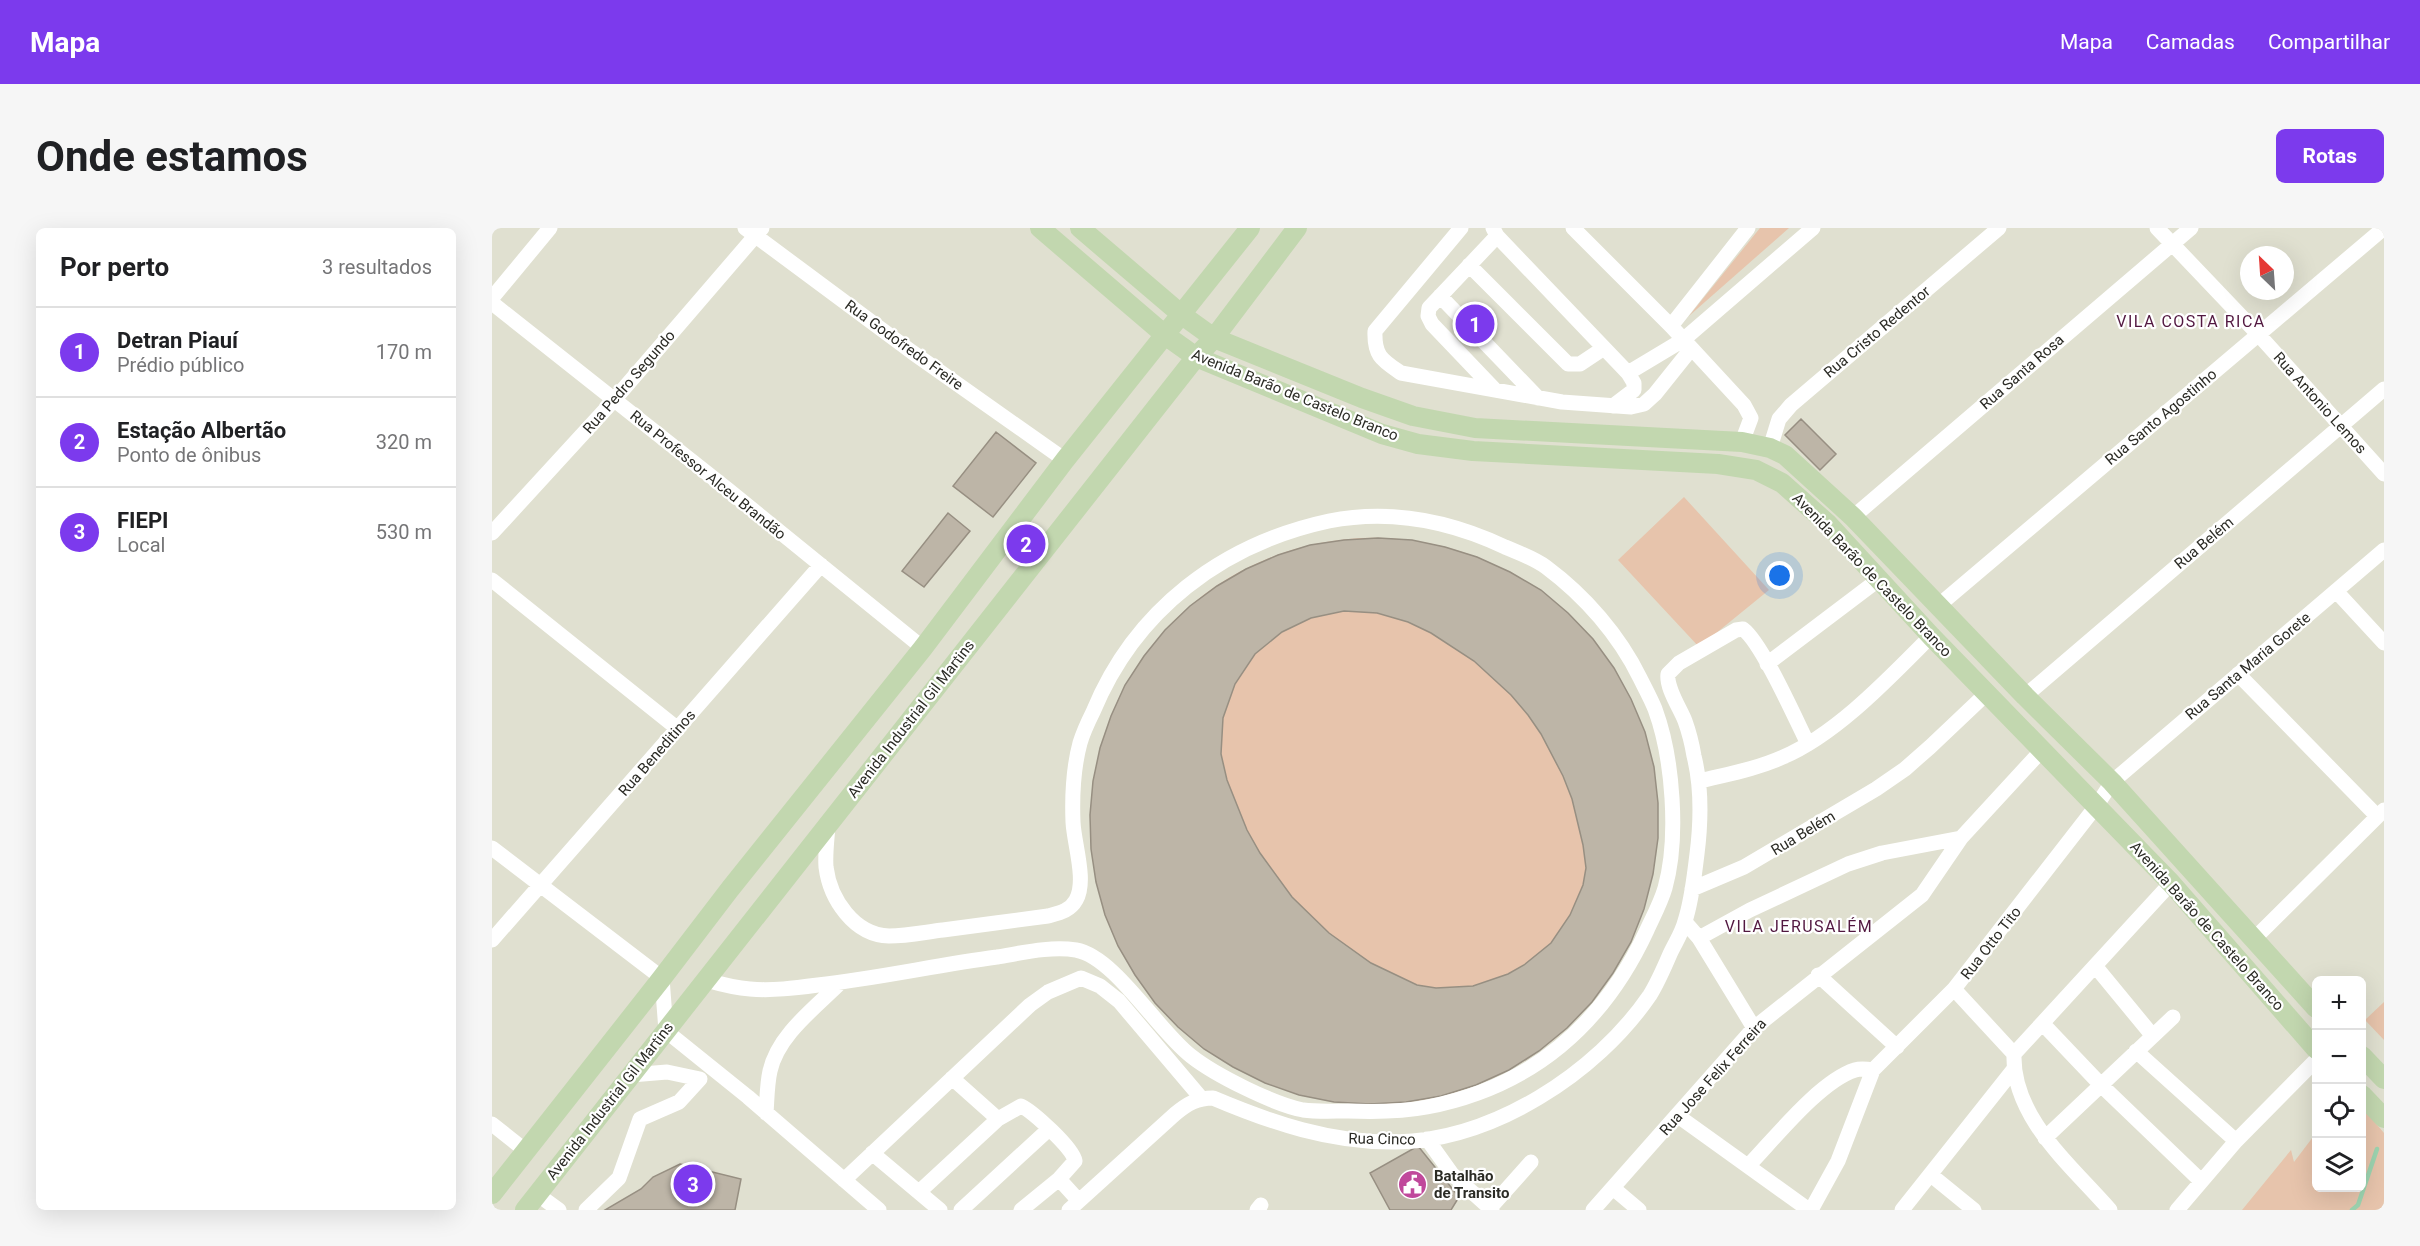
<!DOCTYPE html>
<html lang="pt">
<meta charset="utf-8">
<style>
body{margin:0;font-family:Roboto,sans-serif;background:#f6f6f6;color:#202124}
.controls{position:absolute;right:18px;bottom:18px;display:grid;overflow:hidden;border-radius:9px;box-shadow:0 6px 24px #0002}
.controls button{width:54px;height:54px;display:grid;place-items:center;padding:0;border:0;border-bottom:2px solid #e0e0e0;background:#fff;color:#202124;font:30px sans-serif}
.compass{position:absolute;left:1748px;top:18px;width:54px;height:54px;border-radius:50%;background:#fff;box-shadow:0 6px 24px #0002;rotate:335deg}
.you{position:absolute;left:1288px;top:348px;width:21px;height:21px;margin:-15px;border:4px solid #fff;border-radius:50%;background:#1a73e8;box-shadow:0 0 0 9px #1a73e833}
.badge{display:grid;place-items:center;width:39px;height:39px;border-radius:50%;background:#7c3aed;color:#fff;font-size:20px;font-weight:700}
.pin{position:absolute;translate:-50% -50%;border:3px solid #fff;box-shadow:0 2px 6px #0006}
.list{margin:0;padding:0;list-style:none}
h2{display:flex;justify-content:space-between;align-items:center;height:78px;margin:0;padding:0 24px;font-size:26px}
h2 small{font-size:20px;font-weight:400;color:#757577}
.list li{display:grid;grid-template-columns:39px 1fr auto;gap:18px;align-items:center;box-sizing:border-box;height:90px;padding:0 24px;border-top:2px solid #e0e0e0}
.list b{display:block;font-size:22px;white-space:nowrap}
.list p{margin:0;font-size:20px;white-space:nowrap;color:#757577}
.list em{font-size:20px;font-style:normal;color:#757577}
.icon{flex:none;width:33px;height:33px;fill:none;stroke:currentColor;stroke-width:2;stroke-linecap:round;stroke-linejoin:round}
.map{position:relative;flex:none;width:1892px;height:982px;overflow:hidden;border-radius:9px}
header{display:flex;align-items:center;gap:36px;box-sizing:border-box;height:84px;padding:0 30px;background:#7c3aed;color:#fff}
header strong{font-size:28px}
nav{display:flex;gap:33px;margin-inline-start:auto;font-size:21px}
.intro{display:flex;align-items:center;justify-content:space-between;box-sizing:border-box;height:144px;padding:0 36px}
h1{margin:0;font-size:42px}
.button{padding:15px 27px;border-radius:9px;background:#7c3aed;color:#fff;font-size:21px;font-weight:700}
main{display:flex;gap:36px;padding:0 36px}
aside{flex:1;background:#fff;border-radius:9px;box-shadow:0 6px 24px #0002}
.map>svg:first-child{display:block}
.green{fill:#e7c4ac}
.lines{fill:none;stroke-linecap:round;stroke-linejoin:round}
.stream{stroke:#9dd4b0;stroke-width:4.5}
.building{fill:#bdb5a7;stroke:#978f82;stroke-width:1.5;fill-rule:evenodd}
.minor{stroke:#fff;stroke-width:15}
.major{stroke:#c2d7af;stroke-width:20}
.labels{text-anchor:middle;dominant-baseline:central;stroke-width:4.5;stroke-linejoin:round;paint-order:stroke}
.street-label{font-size:15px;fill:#2b2b25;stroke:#fff}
.poi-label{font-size:15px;font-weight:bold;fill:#2b2b25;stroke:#fff;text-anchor:start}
.neighbourhood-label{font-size:16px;letter-spacing:1.5px;fill:#521840;stroke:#fff}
</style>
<header>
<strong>Mapa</strong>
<nav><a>Mapa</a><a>Camadas</a><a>Compartilhar</a></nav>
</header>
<div class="intro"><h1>Onde estamos</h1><a class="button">Rotas</a></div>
<main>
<aside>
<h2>Por perto<small>3 resultados</small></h2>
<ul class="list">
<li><span class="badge">1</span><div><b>Detran Piauí</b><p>Prédio público</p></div><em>170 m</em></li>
<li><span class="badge">2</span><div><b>Estação Albertão</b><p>Ponto de ônibus</p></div><em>320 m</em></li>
<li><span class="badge">3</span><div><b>FIEPI</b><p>Local</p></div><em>530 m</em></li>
</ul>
</aside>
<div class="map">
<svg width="1892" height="982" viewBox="0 0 1892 982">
<rect width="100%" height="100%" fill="#e0e0d0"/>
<path class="green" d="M 1268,0 L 1297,0 L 1197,88 Z
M 1192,269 L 1277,362 L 1207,419 L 1126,332 Z
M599 593a283 283 0 1 1 566 0a283 283 0 1 1-566 0Z
M 1892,774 L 1892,812 L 1873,792 Z
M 1870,879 L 1892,905 L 1892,982 L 1750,982 L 1799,922 L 1802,934 L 1824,905 L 1824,960 L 1870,960 Z"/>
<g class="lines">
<path class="stream" d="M 1860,982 L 1866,977 L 1885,921"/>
</g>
<path class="building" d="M 1309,191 L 1344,226 L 1328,242 L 1293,207 Z
M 504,204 L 544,235 L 501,289 L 461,258 Z
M 456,285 L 478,303 L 432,359 L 410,343 Z
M 886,310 L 920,312 L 953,319 L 985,329 L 1018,344 L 1049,362 L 1076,385 L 1101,411 L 1122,440 L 1139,471 L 1153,504 L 1162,539 L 1166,575 L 1166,610 L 1161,646 L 1152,681 L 1139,714 L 1121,745 L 1100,774 L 1075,800 L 1047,823 L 1017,842 L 984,857 L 949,868 L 914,874 L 878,876 L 842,874 L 807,867 L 773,855 L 741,839 L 712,821 L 686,799 L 663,775 L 643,747 L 626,718 L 613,687 L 604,654 L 599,621 L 598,587 L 601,553 L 608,520 L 619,488 L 633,457 L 652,428 L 673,402 L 698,378 L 725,358 L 754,341 L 786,327 L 818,317 L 852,312 ZM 852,383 L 885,385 L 916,394 L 939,405 L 982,433 L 1019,467 L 1036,487 L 1049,506 L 1071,548 L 1080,571 L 1091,617 L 1094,640 L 1091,657 L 1078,687 L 1059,715 L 1032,737 L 1016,746 L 981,758 L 944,760 L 925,757 L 879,735 L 837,705 L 800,669 L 768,625 L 755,602 L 735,552 L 729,526 L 731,490 L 743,456 L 763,426 L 790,404 L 819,390 Z
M 926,918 L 967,969 L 959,982 L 898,982 L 878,945 Z
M 188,936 L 249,951 L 243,982 L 113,982 L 149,961 L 161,949 Z"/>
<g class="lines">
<path class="minor" d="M 253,0 L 420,124 L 573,232
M 969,0 L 883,103 C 882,128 890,132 909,145 L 1070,174 L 1139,179 L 1152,176 L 1163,166 L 1199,121
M 1001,0 L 1005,8 L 1136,145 L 1191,112 L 1321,0
M 1081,0 L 1179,98 L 1252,177 L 1259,190 L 1250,214
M 1665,0 L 1766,106 L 1892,246
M 977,37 L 1076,136 L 1088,136 L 1112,120
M 948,68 L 1046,170
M 0,70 L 58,0
M 0,75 L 235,261 L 431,420
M 1179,98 L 1256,0
M 1003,162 L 940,96 L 936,88 L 937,80 L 1005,8
M 1121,178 L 1142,162 L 1142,155 L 1136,145
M 1278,220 L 1287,191 L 1299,177 L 1507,0
M 1361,289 L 1699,0
M 0,305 L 122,172 L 270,0
M 0,352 L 186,501
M 1844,363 L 1892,415
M 1446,378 L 1892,0
M 1275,436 L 1386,352
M 1746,446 L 1885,588
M 1533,468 L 1892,161
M 1208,553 C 1236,546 1264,541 1291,529 C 1345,506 1398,449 1439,408
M 0,620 L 170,750 L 174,803 L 256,869 L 387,982
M 1200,661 L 1252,639 L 1384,561 L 1413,541 L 1438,519 L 1495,465
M 1193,694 L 1207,710 L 1258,682 L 1356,636 L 1390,625 L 1469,610
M 1207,710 L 1262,800
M 1763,710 L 1892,582
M 0,712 L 329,337
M 1604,739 L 1660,807
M 1326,747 L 1405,819
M 214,752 C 228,756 243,760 258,761 C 280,763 303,760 326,757 C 386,750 445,737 505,729 C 530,725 558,718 584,722 C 623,729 666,803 699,828 C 723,847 781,876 811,882 C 825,884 841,883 856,883 C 882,884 909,884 935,879 C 1039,859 1111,797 1155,702 C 1161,689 1169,674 1173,660 C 1187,610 1181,530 1163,481 C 1159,471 1153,460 1148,450 C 1127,407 1093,368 1054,339 C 1042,330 1027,325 1013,319 C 958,293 898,281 837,293 C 730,316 643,382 601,484 C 596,494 591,505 588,515 C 581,541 580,568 581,594 C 582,616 595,653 584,672 C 578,683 567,685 556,688 C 521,693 486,697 451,702 C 434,704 415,708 397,708 C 362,707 338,671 334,639 C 333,626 335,611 336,598
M 1462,761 L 1522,826
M 1551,796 L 1609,857 L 1709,953
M 1644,823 L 1744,913
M 460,850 L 506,891
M 274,885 C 275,872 275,856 278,843 C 286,807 323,780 348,755
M 1186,888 L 1317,982
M 0,896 L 34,923
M 1553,910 L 1681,789
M 935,911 L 960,946 L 1000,982
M 380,925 L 448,982
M 1257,937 C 1283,910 1328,853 1363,842 C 1369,840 1375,841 1381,842
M 1439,947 L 1482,982
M 567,951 L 587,973
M 352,952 L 538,777 L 556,764 L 589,750 L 608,758 L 627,773 L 710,871
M 1121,960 L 1147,982
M 427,964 L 506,891 L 529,878 C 540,883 581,920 583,933 L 567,951 L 529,982
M 45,966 L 67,982
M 998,980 L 1039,934
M 94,982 L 127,950 L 148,891 L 187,874 L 208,851 L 175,844 L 139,847
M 469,982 L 557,901
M 577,982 L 683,886 C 695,876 705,870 721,870 C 780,895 839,915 904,914 C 1001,912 1104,846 1158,767 C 1166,754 1172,740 1178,726 C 1183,715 1190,705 1193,693 C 1200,672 1202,649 1205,626 C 1209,594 1210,560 1202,528 C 1200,516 1197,504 1193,493 C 1188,480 1174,460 1176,446 L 1187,435 L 1244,402 L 1251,401 C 1270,415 1304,492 1316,516
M 765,982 L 769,977
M 1101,982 L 1262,800 L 1430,667 L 1469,610 L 1551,521
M 1319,982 L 1346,933 L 1381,842 L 1462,761 L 1605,577 L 1620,554 L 1892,322
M 1410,982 L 1522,841
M 1618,982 C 1580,938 1520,890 1522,826 L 1679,655
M 1685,982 L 1744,913 L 1824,832"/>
<path class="major" d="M 548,0 L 673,107 L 704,129 L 890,206 L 926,216 L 981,223 L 1226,236 L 1264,242 L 1290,255 L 1336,296 L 1439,408 L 1679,655 L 1824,821
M 588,0 L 690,87 L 722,110 L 870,170 L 921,188 L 983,200 L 1250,214 L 1278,220 L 1293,227 L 1361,289 L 1533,468 L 1620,554 L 1824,780
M 1870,828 L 1892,851
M 1870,867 L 1892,890
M 0,966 L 170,750 L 238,661 L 431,420 L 573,232 L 758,0
M 33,982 L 704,129 L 722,110 L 805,0"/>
</g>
<defs>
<symbol id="civic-disc" viewBox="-11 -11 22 22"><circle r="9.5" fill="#c0489b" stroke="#fff"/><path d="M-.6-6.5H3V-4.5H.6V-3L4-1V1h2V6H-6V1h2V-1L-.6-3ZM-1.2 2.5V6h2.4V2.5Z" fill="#fff"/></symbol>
</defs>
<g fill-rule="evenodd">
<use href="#civic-disc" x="904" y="940" width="33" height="33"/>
</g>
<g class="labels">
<g class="street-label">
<text transform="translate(1385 104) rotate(-40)">Rua Cristo Redentor</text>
<text transform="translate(412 117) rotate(36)">Rua Godofredo Freire</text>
<text transform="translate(1530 144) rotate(-41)">Rua Santa Rosa</text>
<text transform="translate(137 154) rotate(-49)">Rua Pedro Segundo</text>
<text transform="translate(803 167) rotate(22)">Avenida Barão de Castelo Branco</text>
<text transform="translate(1828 175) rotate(48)">Rua Antonio Lemos</text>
<text transform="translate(1669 189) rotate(-40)">Rua Santo Agostinho</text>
<text transform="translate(216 247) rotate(39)">Rua Professor Alceu Brandão</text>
<text transform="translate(1712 315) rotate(-40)">Rua Belém</text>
<text transform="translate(1380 347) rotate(46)">Avenida Barão de Castelo Branco</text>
<text transform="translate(1756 438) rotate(-40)">Rua Santa Maria Gorete</text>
<text transform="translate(419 491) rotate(-52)">Avenida Industrial Gil Martins</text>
<text transform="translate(165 525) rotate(-49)">Rua Beneditinos</text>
<text transform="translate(1311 605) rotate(-31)">Rua Belém</text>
<text transform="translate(1715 698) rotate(48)">Avenida Barão de Castelo Branco</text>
<text transform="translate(1499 715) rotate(-52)">Rua Otto Tito</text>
<text transform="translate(1221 849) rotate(-48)">Rua Jose Felix Ferreira</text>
<text transform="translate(118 873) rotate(-52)">Avenida Industrial Gil Martins</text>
<text transform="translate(890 911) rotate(1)">Rua Cinco</text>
</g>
<g class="poi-label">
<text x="942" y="948">Batalhão<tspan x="942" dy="17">de Transito</tspan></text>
</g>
<g class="neighbourhood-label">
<text x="1699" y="93">VILA COSTA RICA</text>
<text x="1307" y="698">VILA JERUSALÉM</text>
</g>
</g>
</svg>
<div class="controls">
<button>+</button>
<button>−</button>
<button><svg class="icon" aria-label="locate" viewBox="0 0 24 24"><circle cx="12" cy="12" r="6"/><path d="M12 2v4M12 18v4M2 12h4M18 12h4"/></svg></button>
<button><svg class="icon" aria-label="layers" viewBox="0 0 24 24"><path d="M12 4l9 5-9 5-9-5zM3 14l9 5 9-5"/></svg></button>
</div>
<svg class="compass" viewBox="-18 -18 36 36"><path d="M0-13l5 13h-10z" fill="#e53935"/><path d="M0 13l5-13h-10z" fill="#757577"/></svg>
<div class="you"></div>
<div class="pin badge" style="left:983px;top:96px">1</div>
<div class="pin badge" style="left:534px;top:316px">2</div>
<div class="pin badge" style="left:201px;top:956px">3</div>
</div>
</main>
